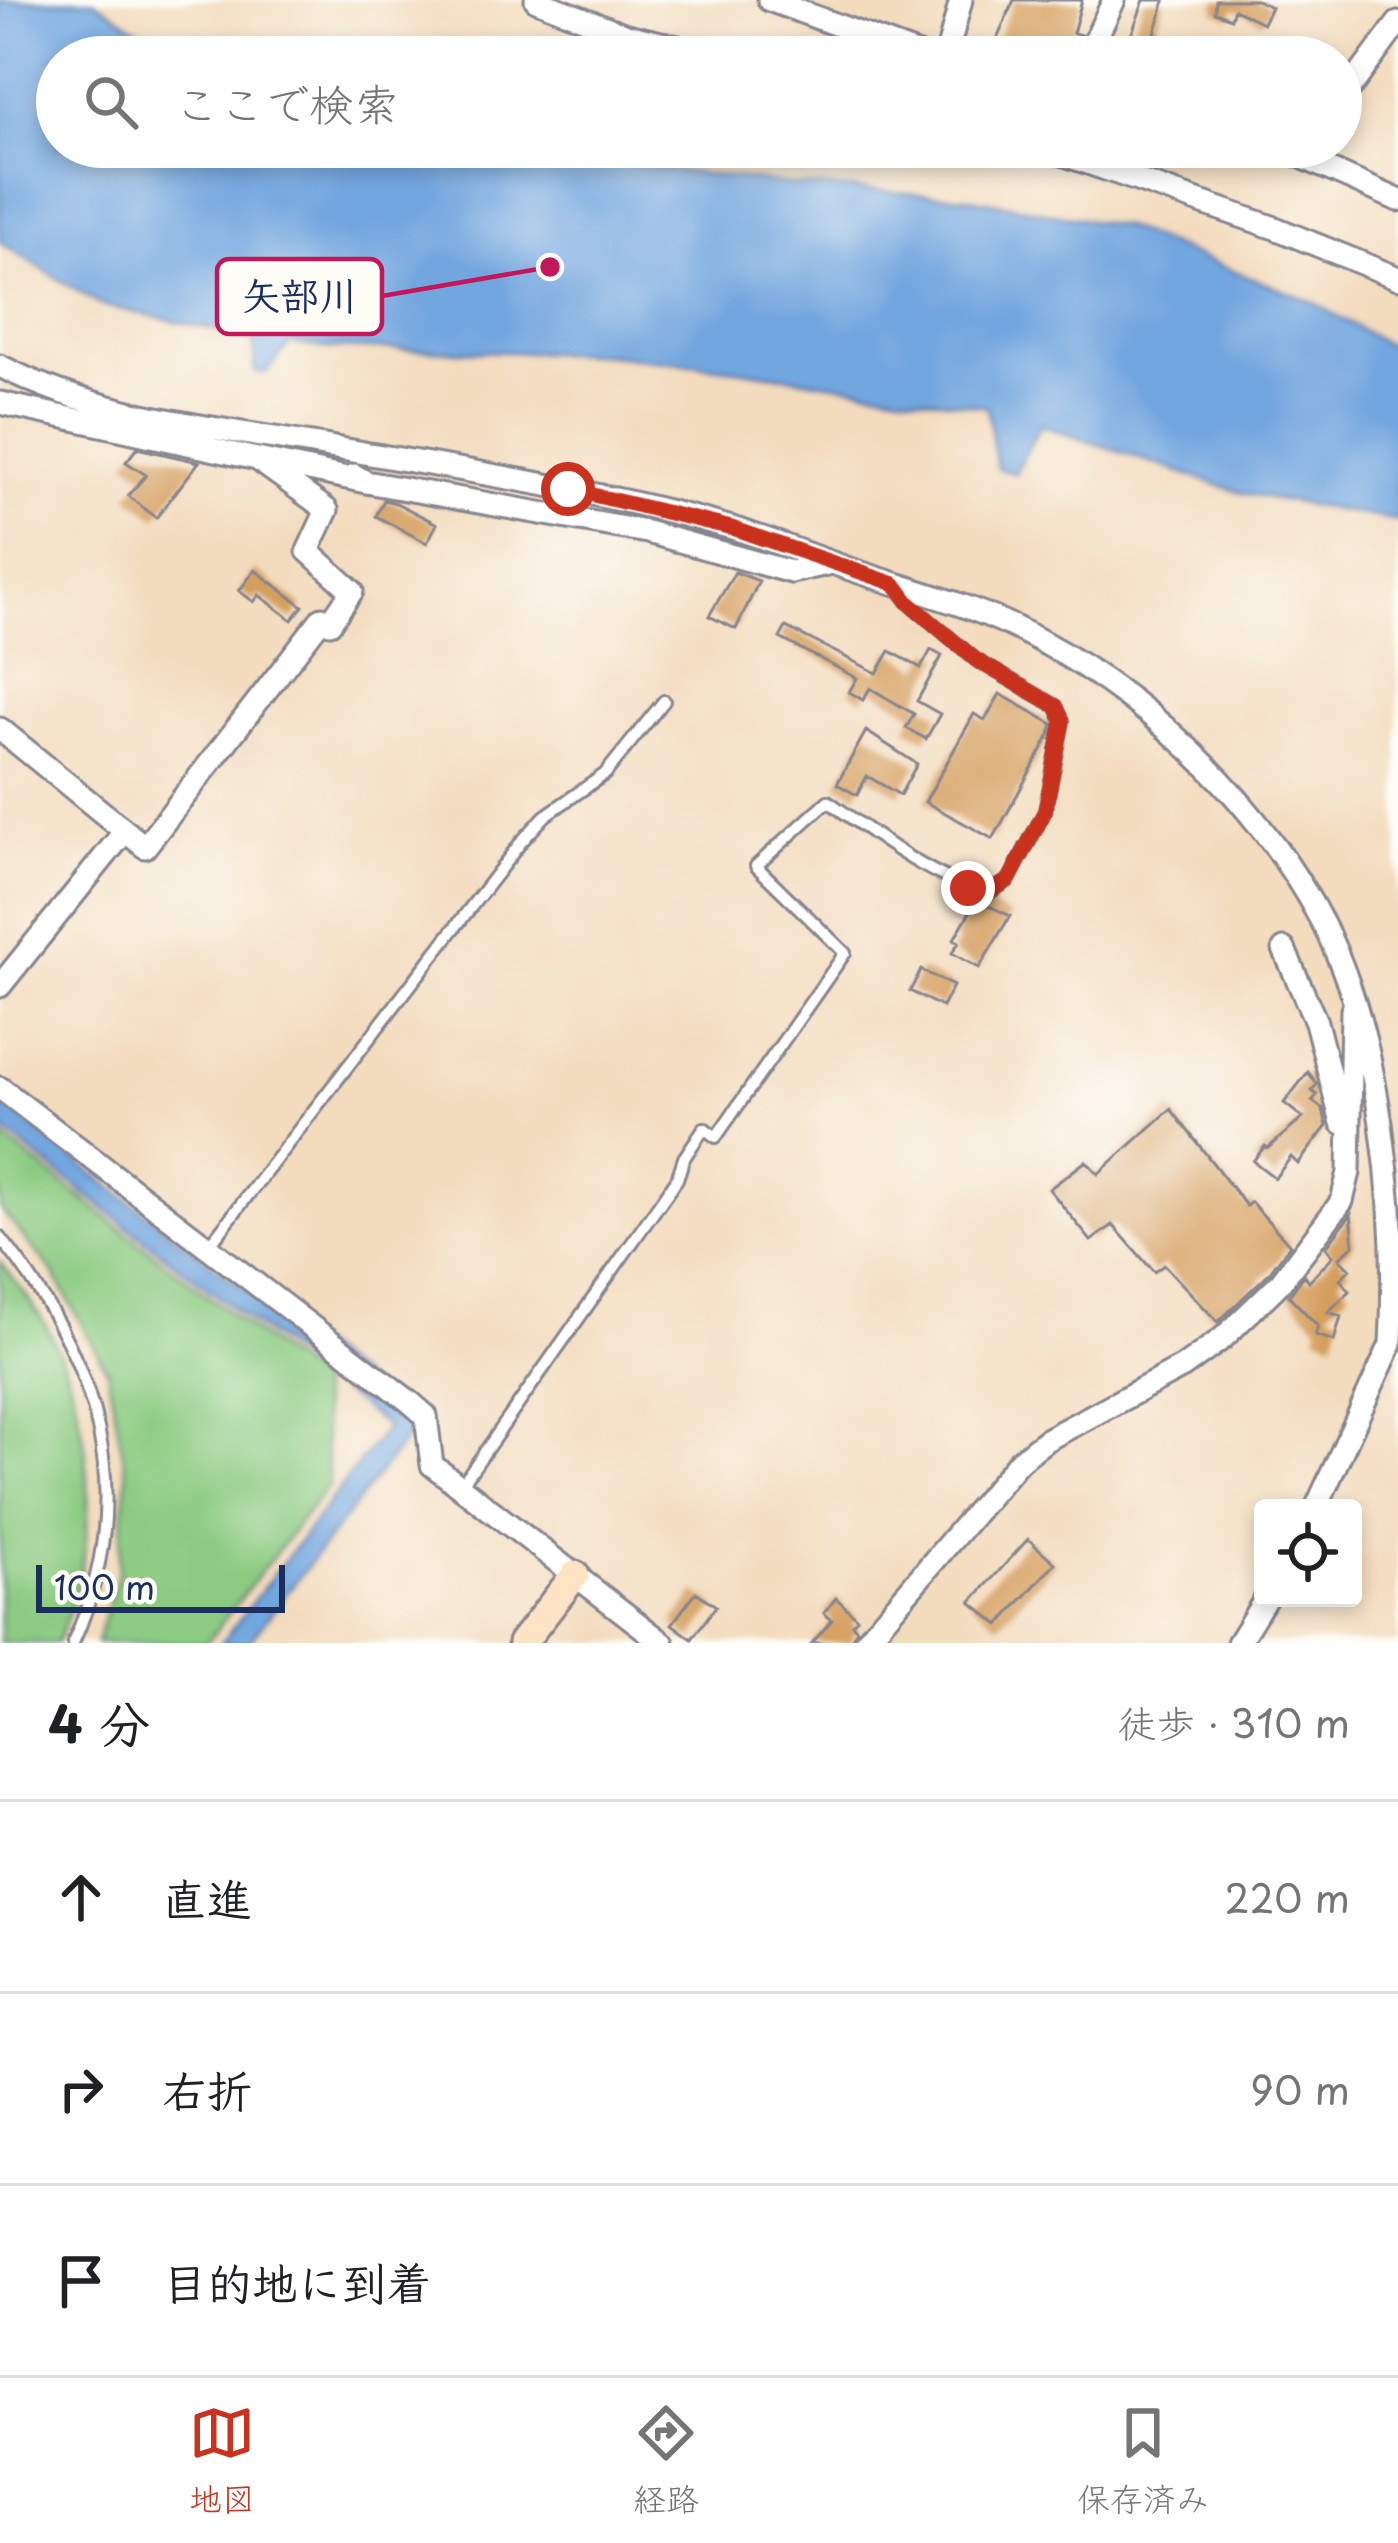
<!DOCTYPE html>
<html lang="ja">
<meta charset="utf-8">
<style>
body{margin:0;font-family:"Playpen Sans","Klee One",sans-serif;background:#f6f6f6;color:#202124}
.controls{position:absolute;right:36px;bottom:36px;display:grid;overflow:hidden;border-radius:12px;box-shadow:0 6px 18px #0003}
.controls button{width:108px;height:108px;display:grid;place-items:center;padding:0;border:0;border-bottom:3px solid #e0e0e0;background:#fff;color:#202124;font:60px sans-serif}
.scale{position:absolute;left:36px;bottom:30px;width:249px;box-sizing:border-box;padding-left:12px;border:6px solid #1b2f5e;border-top:0;font-size:33px;line-height:42px;white-space:nowrap;color:#1b2f5e;-webkit-text-stroke:9px #fdfcf7;paint-order:stroke}
.stop{position:absolute;width:36px;height:36px;margin:-27px;border:9px solid #c8321e;border-radius:50%;background:#fff}
.stop.end{background:#c8321e;border-color:#fff;box-shadow:0 3px 12px #0008}
.list{margin:0;padding:0;list-style:none}
h2{display:flex;justify-content:space-between;align-items:center;height:156px;margin:0;padding:0 48px;font-size:51px}
h2 small{font-size:39px;font-weight:400;color:#757577}
.list li{display:grid;grid-template-columns:78px 1fr auto;gap:36px;align-items:center;box-sizing:border-box;height:192px;padding:0 48px;border-top:3px solid #e0e0e0}
.list b{display:block;font-size:45px;white-space:nowrap}
.list em{font-size:39px;font-style:normal;color:#757577}
.icon{flex:none;width:66px;height:66px;fill:none;stroke:currentColor;stroke-width:2;stroke-linecap:round;stroke-linejoin:round}
.map{position:relative;flex:none;width:1398px;height:1643px;overflow:hidden}
.search{position:absolute;background:#fff;box-shadow:0 6px 18px #0003;left:36px;right:36px;top:36px;height:132px;display:flex;align-items:center;gap:30px;box-sizing:border-box;padding:0 42px;border-radius:66px;color:#757577;font-size:45px}
.sheet{height:732px;background:#fff}
nav{display:flex;justify-content:space-around;align-items:center;box-sizing:border-box;height:168px;border-top:3px solid #e0e0e0;background:#fff;font-size:33px;color:#757577}
nav a{display:grid;justify-items:center;gap:6px}
nav .on{color:#c8321e}
.map>svg:first-child{display:block}
.green{fill:#8ccb82;stroke:#547d70;stroke-width:3}
.water{fill:#72a6df;stroke:#466a9e;stroke-width:3}
.building{fill:#d59e5d}
.lines{fill:none;stroke-linecap:round;stroke-linejoin:round}
.lane-casing{stroke:#87858e;stroke-width:16}
.street-casing{stroke:#87858e;stroke-width:27}
.secondary-casing{stroke:#87858e;stroke-width:33}
.lane{stroke:#fff;stroke-width:10}
.street{stroke:#fff;stroke-width:21}
.secondary{stroke:#fee4c5;stroke-width:27}
.route{stroke:#c8321e;stroke-width:15}
.leader{fill:none;stroke:#c2185b;stroke-width:4.5}
.callout-dot{fill:#c2185b;stroke:#fdfcf7;stroke-width:4.5}
.callout{fill:#fdfcf7;stroke:#c2185b;stroke-width:4.5}
.callout-label{font-size:39px;text-anchor:middle;font-weight:bold;fill:#1b2f5e}
</style>
<div class="map">
<svg width="1398" height="1643" viewBox="0 0 1398 1643">
<rect width="100%" height="100%" fill="#fdfcf7"/>
<filter id="ink" filterUnits="userSpaceOnUse"><feTurbulence type="fractalNoise" baseFrequency=".00833" numOctaves="2"/><feDisplacementMap in="SourceGraphic" scale="24" xChannelSelector="R" yChannelSelector="G"/><feConvolveMatrix kernelMatrix="1 2 1 2 8 2 1 2 1" color-interpolation-filters="sRGB"/></filter>
<filter id="wash" filterUnits="userSpaceOnUse"><feTurbulence type="fractalNoise" baseFrequency=".004" numOctaves="4" result="noise"/><feDisplacementMap in="SourceGraphic" scale="48" xChannelSelector="R" yChannelSelector="G"/><feGaussianBlur stdDeviation="2.7" result="paint"/><feColorMatrix in="noise" values="0 0 0 0 0 0 0 0 0 0 0 0 0 0 0 0 0 1.4 0 .05"/><feComposite in="paint" operator="in"/></filter>
<g filter="url(#wash)">
<rect width="100%" height="100%" fill="#f3dbbd"/>
<path class="green" d="M 0,1135 L 319,1382 L 329,1484 L 206,1643 L 96,1643 L 118,1573 L 127,1476 L 107,1370 L 53,1272 L 0,1209 Z
M 0,1261 C 20,1288 43,1315 56,1346 C 97,1436 101,1554 56,1643 L 0,1643 Z"/>
<path class="water" d="M 0,0 L 94,0 L 166,48 L 191,57 L 57,57 L 57,147 L 492,147 L 792,185 L 966,197 L 1124,227 L 1313,302 L 1398,351 L 1398,521 L 1242,493 L 1040,425 L 1015,473 L 997,469 L 987,407 L 737,369 L 601,354 L 327,348 L 290,343 L 266,373 L 255,372 L 253,338 L 100,305 L 0,242 Z
M 0,1101 L 418,1423 L 248,1643 L 221,1643 L 387,1427 L 0,1128 Z"/>
<g id="blocks">
<path class="building" d="M 1014,0 L 1082,0 L 1073,33 L 1081,35 L 1072,57 L 1048,57 L 995,44 Z
M 1144,0 L 1165,0 L 1155,33 L 1160,35 L 1154,50 L 1129,41 Z
M 1216,0 L 1256,0 L 1271,7 L 1263,23 L 1234,9 L 1231,18 L 1215,12 Z
M 137,448 L 199,462 L 156,518 L 128,496 L 146,475 L 126,462 Z
M 384,500 L 396,503 L 437,524 L 427,543 L 376,516 Z
M 255,570 L 303,606 L 292,620 L 259,595 L 254,602 L 239,591 Z
M 735,572 L 759,581 L 736,629 L 709,616 Z
M 786,627 L 877,673 L 890,651 L 921,668 L 931,650 L 942,656 L 917,701 L 940,714 L 926,739 L 906,728 L 914,714 L 870,688 L 863,700 L 849,692 L 857,678 L 780,638 Z
M 1000,694 L 1053,724 L 1050,735 L 993,839 L 925,802 L 974,714 L 985,720 Z
M 866,731 L 917,764 L 900,795 L 867,776 L 857,795 L 837,784 Z
M 977,900 L 1010,916 L 979,968 L 952,953 L 959,942 L 954,939 Z
M 921,970 L 953,986 L 942,1007 L 910,991 Z
M 1308,1072 L 1317,1084 L 1312,1091 L 1317,1095 L 1312,1101 L 1323,1109 L 1327,1126 L 1298,1164 L 1291,1157 L 1275,1178 L 1253,1161 L 1265,1146 L 1268,1148 L 1303,1118 L 1284,1103 Z
M 1171,1109 L 1246,1206 L 1251,1202 L 1290,1245 L 1269,1273 L 1218,1322 L 1164,1265 L 1154,1272 L 1113,1225 L 1091,1241 L 1049,1189 L 1086,1161 L 1098,1174 Z
M 1351,1214 L 1354,1245 L 1339,1258 L 1350,1269 L 1340,1279 L 1350,1291 L 1328,1312 L 1341,1316 L 1334,1341 L 1315,1335 L 1318,1326 L 1289,1296 L 1304,1275 L 1309,1281 L 1333,1256 L 1326,1247 Z
M 1028,1539 L 1055,1563 L 999,1625 L 971,1602 Z
M 696,1592 L 716,1606 L 692,1639 L 672,1624 Z
M 836,1598 L 857,1618 L 852,1624 L 857,1629 L 849,1643 L 812,1643 L 832,1620 L 824,1613 Z"/>
</g>
</g>
<g filter="url(#ink)">
<use href="#blocks" fill-opacity="0" stroke="#87858e" stroke-width="3"/>
<g class="lines">
<defs>
<path id="lane" d="M 0,1237 C 98,1359 140,1493 73,1643
M 208,1247 L 522,841 L 545,816 L 605,774 L 664,701
M 460,1487 L 677,1179 L 684,1158 L 704,1128 L 716,1137 L 845,953 L 756,866 L 828,801 C 875,835 931,879 989,893 L 1009,880 L 1045,811 L 1063,721 L 1056,706 L 976,660 L 909,603 L 898,588"/>
<path id="street" d="M 536,0 L 626,35 L 721,57
M 769,0 L 924,57
M 946,57 L 961,0
M 1087,57 L 1114,0
M 1341,100 L 1398,23
M 1042,147 L 1275,228 L 1398,278
M 1279,147 L 1398,200
M 0,366 C 102,419 223,428 335,448 C 468,471 602,491 732,528 C 772,540 811,556 850,569 C 905,588 962,602 1014,627 C 1141,689 1257,798 1322,922 C 1382,1037 1398,1216 1391,1344 L 1316,1508
M 0,403 L 257,459
M 354,475 L 366,482 L 647,532 L 791,572 L 832,563
M 0,729 L 125,831 L 0,986
M 118,825 L 145,847 L 322,618 L 330,623 L 352,591 L 308,551 L 327,510 L 257,459 L 366,482
M 1284,949 L 1316,1022 L 1342,1123
M 0,1088 L 410,1402 L 426,1416 L 432,1465 L 663,1643
M 864,1643 L 1019,1461 L 1046,1440 L 1183,1367 L 1223,1338 L 1280,1283 L 1342,1201 L 1349,1172 L 1352,1010
M 1238,1643 L 1266,1598"/>
<path id="secondary" d="M 522,1643 L 575,1575"/>
</defs>
<use href="#lane" class="lane-casing"/>
<use href="#street" class="street-casing"/>
<use href="#secondary" class="secondary-casing"/>
<use href="#lane" class="lane"/>
<use href="#street" class="street"/>
<use href="#secondary" class="secondary"/>
</g>
</g>
<g class="lines" filter="url(#ink)">
<path class="route" d="M 568,489 L 732,528 L 895,584 L 909,603 L 976,660 L 1056,706 L 1063,721 L 1045,811 L 1009,880 L 989,892 L 968,888"/>
</g>
<path class="leader" d="M550 267L382 296"/>
<circle class="callout-dot" cx="550" cy="267" r="12"/>
<rect class="callout" x="217" y="259" width="165" height="75" rx="12"/>
<g class="callout-label">
<text x="300" y="310">矢部川</text>
</g>
</svg>
<div class="controls">
<button><svg class="icon" aria-label="locate" viewBox="0 0 24 24"><circle cx="12" cy="12" r="6"/><path d="M12 2v4M12 18v4M2 12h4M18 12h4"/></svg></button>
</div>
<div class="scale">100 m</div>
<div class="stop" style="left:568px;top:489px"></div>
<div class="stop end" style="left:968px;top:888px"></div>
<div class="search"><svg class="icon" aria-label="search" viewBox="0 0 24 24"><circle cx="10" cy="10" r="6"/><path d="M15 15l6 6"/></svg>ここで検索</div>
</div>
<section class="sheet">
<h2>4 分<small>徒歩 · 310 m</small></h2>
<ul class="list">
<li><svg class="icon" aria-label="ahead" viewBox="0 0 24 24"><path d="M12 20V5M6 11l6-6 6 6"/></svg><div><b>直進</b></div><em>220 m</em></li>
<li><svg class="icon" aria-label="right" viewBox="0 0 24 24"><path d="M7 20v-9h11M14 6l5 5-5 5"/></svg><div><b>右折</b></div><em>90 m</em></li>
<li><svg class="icon" aria-label="arrive" viewBox="0 0 24 24"><path d="M6 21V4h12l-3 4 3 4H6"/></svg><div><b>目的地に到着</b></div></li>
</ul>
</section>
<nav>
<a class="on"><svg class="icon" aria-label="map" viewBox="0 0 24 24"><path d="M3 6l6-2 6 2 6-2v14l-6 2-6-2-6 2zM9 4v14M15 6v14"/></svg>地図</a>
<a><svg class="icon" aria-label="directions" viewBox="0 0 24 24"><path d="M12 3l9 9-9 9-9-9zM9 14v-3h6M13 9l2 2-2 2"/></svg>経路</a>
<a><svg class="icon" aria-label="saved" viewBox="0 0 24 24"><path d="M7 4h10v16l-5-4-5 4z"/></svg>保存済み</a>
</nav>
